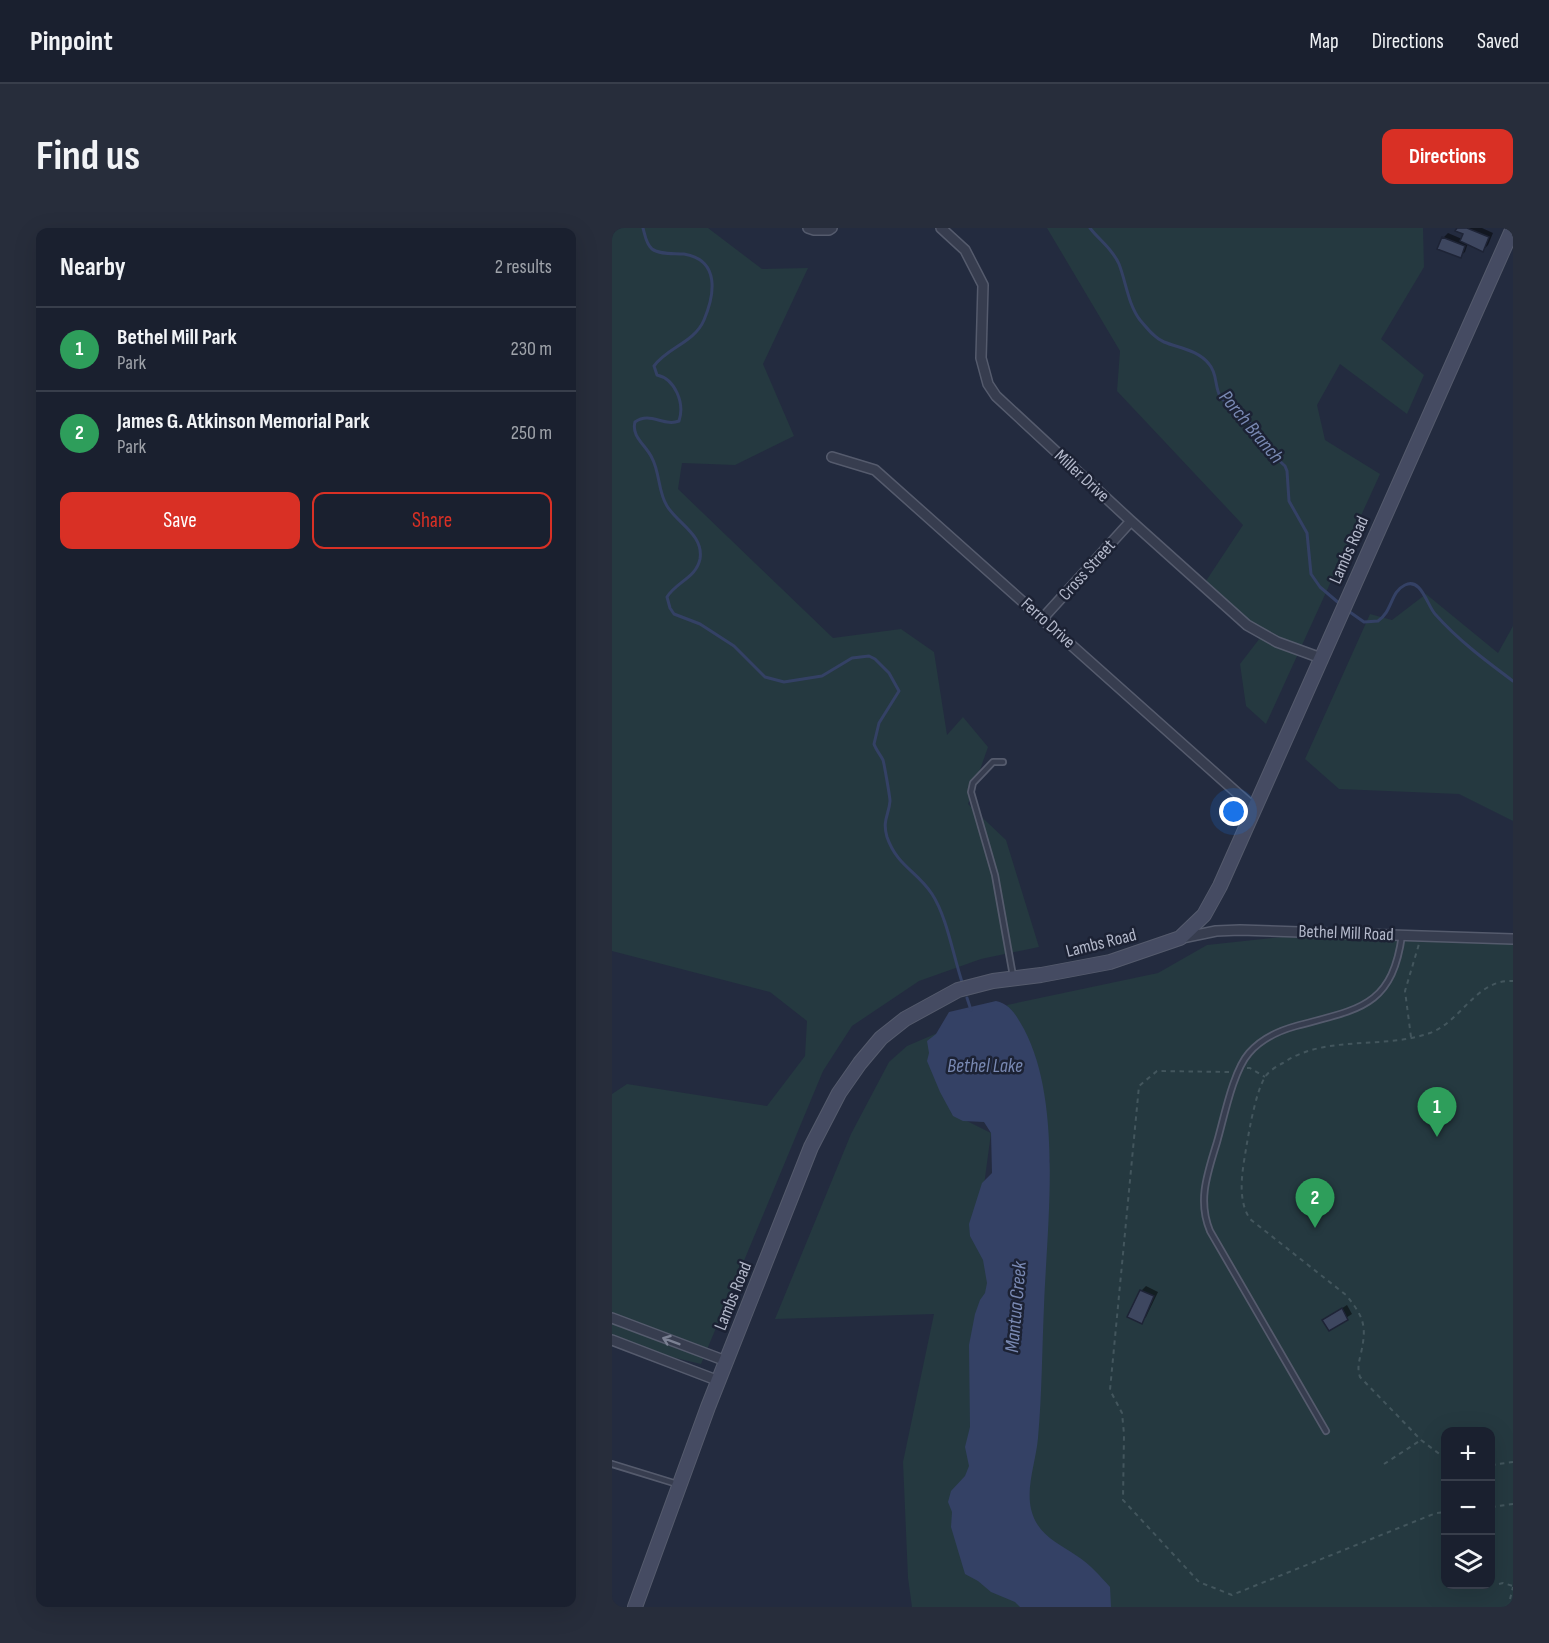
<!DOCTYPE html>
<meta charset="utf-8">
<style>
body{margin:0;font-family:"Sofia Sans Condensed",sans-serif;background:#272d3b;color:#f1f3f6}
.controls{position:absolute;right:18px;bottom:18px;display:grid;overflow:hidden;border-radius:12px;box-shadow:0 6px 24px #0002}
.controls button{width:54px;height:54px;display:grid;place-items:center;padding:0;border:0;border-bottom:2px solid #383e4b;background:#1a202f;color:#f1f3f6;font:30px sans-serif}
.you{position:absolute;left:622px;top:584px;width:21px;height:21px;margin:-15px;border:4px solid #fff;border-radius:50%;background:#1a73e8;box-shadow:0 0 0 9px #1a73e833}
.badge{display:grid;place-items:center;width:39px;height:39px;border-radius:50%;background:#d93025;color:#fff;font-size:20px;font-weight:700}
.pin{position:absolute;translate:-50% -50px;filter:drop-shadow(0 2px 3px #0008)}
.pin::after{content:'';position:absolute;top:32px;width:21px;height:18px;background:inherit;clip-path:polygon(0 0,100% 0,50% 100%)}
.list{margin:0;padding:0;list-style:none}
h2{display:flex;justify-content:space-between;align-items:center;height:78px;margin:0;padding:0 24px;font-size:26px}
h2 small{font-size:20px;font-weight:400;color:#9fa3aa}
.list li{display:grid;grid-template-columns:39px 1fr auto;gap:18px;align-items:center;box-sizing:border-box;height:84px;padding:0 24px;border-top:2px solid #383e4b}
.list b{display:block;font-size:22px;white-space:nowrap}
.list p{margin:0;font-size:20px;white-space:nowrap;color:#9fa3aa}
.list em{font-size:20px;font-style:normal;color:#9fa3aa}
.actions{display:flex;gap:12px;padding:18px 24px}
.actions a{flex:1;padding:14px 0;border:2px solid #d93025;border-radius:12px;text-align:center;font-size:21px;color:#d93025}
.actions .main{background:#d93025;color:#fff}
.icon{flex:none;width:33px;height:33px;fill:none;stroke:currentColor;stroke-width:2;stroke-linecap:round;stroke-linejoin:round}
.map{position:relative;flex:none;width:901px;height:1379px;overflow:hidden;border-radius:12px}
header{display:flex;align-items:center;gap:36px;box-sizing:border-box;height:84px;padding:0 30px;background:#1a202f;border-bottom:2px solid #383e4b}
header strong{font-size:28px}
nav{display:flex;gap:33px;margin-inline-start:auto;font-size:21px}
.intro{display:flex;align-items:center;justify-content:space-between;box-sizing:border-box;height:144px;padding:0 36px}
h1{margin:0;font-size:42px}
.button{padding:15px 27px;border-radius:12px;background:#d93025;color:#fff;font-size:21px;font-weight:700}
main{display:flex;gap:36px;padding:0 36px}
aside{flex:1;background:#1a202f;border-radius:12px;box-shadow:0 6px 24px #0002}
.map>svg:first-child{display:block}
.green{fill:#253940;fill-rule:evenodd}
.water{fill:#344165}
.shadow{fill:#0007}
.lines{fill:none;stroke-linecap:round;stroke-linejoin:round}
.stream{stroke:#344165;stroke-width:3}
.building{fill:#3e4760;stroke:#1e2436;stroke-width:1.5}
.service-casing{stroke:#555b6d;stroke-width:8}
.minor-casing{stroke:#555b6d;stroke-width:12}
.secondary-casing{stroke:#555b6d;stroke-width:16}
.path{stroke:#43565d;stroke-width:2;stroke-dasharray:4.5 4.5;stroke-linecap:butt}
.service{stroke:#373d4f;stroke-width:4.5}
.minor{stroke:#373d4f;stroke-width:9}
.secondary{stroke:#454b62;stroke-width:14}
.oneway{stroke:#7b8193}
.labels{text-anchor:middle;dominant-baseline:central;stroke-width:5;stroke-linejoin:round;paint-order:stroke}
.street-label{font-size:18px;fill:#b3b8ca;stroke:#1c2234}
.water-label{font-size:20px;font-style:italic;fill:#7989b3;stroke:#1c2234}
</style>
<header>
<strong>Pinpoint</strong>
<nav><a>Map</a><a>Directions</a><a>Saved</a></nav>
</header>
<div class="intro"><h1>Find us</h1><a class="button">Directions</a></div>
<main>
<aside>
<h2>Nearby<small>2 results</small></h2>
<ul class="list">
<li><span class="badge" style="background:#2e9e5b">1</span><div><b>Bethel Mill Park</b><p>Park</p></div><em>230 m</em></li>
<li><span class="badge" style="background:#2e9e5b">2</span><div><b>James G. Atkinson Memorial Park</b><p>Park</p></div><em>250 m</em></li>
</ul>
<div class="actions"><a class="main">Save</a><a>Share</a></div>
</aside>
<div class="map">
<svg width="901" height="1379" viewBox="0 0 901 1379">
<rect width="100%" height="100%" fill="#232b3f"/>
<path class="green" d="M 0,0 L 96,0 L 150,41 L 196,40 L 151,136 L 182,208 L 123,237 L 70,235 L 66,261 L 221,410 L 289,401 L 322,424 L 335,507 L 351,489 L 376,519 L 356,576 L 394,612 L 427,719 L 369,731 L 307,753 L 240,798 L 211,843 L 89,1136 L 0,1115 L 0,866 L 15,856 L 155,878 L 193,828 L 195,793 L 158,764 L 0,723 Z
M 435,0 L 811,0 L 812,39 L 769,111 L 812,147 L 795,186 L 728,136 L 705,177 L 713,212 L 768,246 L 654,496 L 634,478 L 628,436 L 651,406 L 592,356 L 631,297 L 505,163 L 508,123 Z
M 814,366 L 886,425 L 901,398 L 901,593 L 847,566 L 727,561 L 693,531 L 758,386 L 780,392 Z
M 670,709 L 901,715 L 901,1379 L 300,1379 L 296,1350 L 291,1234 L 322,1086 L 163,1091 L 239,906 L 277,834 L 295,818 L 330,803 L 339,885 L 379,905 L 364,1017 L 438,934 L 395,777 L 546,745 L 595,717 ZM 834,1204 L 879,1204 L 879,1356 L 834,1356 Z"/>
<path class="water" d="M 384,773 C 399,776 405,789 412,801 C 451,875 435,996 432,1078 C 430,1122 430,1166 426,1210 C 424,1233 414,1258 419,1281 C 425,1307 446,1315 465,1328 C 478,1336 488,1348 498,1359 L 499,1379 L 408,1379 L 403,1374 L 379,1364 L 366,1353 L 353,1346 L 339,1299 L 340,1284 L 336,1274 L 339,1263 L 353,1248 L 357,1238 L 353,1219 L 358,1199 L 357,1117 L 363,1086 L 368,1072 L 373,1065 L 375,1055 L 371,1032 L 358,1008 L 357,996 L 370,955 L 380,945 L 379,905 L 372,894 L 351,893 L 341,888 L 328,864 L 315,833 L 317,825 L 315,813 L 324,806 L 337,784 Z"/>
<path class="shadow" d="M 846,0 L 870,0 L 881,5 L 876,17 L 871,22 L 856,15 L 853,24 L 848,28 L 831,10 L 836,5 L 850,11 L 853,5 Z
M 534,1058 L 546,1064 L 534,1089 L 529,1094 L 529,1063 Z
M 735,1077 L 740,1086 L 717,1101 L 712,1092 Z"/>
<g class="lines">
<path class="stream" d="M 31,0 C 33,7 34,16 40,21 C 48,27 62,25 72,26 C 108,32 103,66 92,92 C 82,115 56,119 42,138 L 45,147 C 63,151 73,175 67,193 C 52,199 38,183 23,194 C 19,209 34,217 40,230 C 48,245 46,264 55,278 C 66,296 92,307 88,331 C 84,350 64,354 55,369 L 58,380 L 62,386 L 88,396 L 122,418 L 153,449 L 172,454 L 210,448 L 240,430 L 257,428 L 263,431 L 277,445 L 287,463 L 267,495 L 262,516 C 264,522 268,526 271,532 C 272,535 278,569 278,573 C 277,587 270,592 275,609 C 285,638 305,643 320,666 C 335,689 341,727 350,754
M 478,0 C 488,13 500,20 507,36 C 514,54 516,76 528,92 C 535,100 542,110 552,114 C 567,120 586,122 597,136 C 606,146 602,159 609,170 L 648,204 L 655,214 L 658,224 L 673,238 L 675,243 L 677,273 L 695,305 L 699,346 L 708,359 L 728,376
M 735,382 L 752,394 L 766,393 C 781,383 778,364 793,357 C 809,349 815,377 823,386 C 846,412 874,433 901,453
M 355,770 L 359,782"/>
</g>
<path class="building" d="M 845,0 L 855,0 L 877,9 L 871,24 L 848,13 L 851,6 L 843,3 Z
M 830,9 L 853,18 L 849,30 L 825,21 Z
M 528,1062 L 542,1068 L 530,1096 L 515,1089 Z
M 730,1080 L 736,1092 L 717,1103 L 710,1092 Z"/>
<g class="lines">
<defs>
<path id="service" d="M 391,534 L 381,534 L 361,555 L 359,564 L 383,647 L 401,748
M 714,1203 L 598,1003 C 585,972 596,944 605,914 C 612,890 621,843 637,825 C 650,810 666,803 684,798 C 746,781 780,780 790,707
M 0,1236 L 65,1256"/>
<path id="minor" d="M 196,0 L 202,2 L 217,2 L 220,0
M 329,0 L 353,22 L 371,57 L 369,130 L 376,156 L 384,168 L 519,293 L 635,397 L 665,414 L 709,430
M 220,229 L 263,242 L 642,580
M 431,390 L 519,293
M 570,710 L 604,703 L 628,702 L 901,711
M 0,1090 L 114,1133
M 0,1112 L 107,1153"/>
<path id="secondary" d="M 23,1379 L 96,1179 L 199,919 L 227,865 L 248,835 L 269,810 L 293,791 L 346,762 L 381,753 L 429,747 L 498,734 L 568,710 L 592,687 L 608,658 L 901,0"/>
</defs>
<use href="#service" class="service-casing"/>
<use href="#minor" class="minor-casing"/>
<use href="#secondary" class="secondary-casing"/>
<path class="path" d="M 799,809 L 793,763 L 807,716
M 635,840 L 638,840 L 653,849
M 617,844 L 545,843 L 527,858 L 498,1162 L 510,1185 L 512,1206 L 511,1272 L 587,1354 L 620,1367 L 824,1285 L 834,1284
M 834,1231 L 809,1212 L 748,1149 C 745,1140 747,1134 749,1125 C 755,1098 752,1089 734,1067 L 638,991 C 624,970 631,940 635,915 C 638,898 644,864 653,849 C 657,843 665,838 671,835 C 714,806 770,822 818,805 C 850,793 864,751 901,753
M 772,1236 L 809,1212
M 879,1237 L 901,1234
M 879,1279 L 901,1276
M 887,1356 L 891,1355 L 901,1358
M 898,1371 L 901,1359"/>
<use href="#service" class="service"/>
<use href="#minor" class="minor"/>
<use href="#secondary" class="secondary"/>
</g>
<defs><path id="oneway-shaft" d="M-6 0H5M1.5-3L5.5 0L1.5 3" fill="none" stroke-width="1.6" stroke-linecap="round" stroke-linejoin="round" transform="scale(1.5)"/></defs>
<use class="oneway" href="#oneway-shaft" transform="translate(59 1113) rotate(-159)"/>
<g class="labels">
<g class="street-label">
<text transform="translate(470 248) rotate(43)">Miller Drive</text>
<text transform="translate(737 322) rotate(-66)">Lambs Road</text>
<text transform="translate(475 342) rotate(-48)">Cross Street</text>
<text transform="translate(436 395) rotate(42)">Ferro Drive</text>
<text transform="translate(734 705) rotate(2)">Bethel Mill Road</text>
<text transform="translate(489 715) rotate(-14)">Lambs Road</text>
<text transform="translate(121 1068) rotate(-68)">Lambs Road</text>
</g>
<g class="water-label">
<text transform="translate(639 199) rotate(50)">Porch Branch</text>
<text x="373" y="838">Bethel Lake</text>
<text transform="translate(404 1079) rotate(-85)">Mantua Creek</text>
</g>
</g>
</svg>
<div class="controls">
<button>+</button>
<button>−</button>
<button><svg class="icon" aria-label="layers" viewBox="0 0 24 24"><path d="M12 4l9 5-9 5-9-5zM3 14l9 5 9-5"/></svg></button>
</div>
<div class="you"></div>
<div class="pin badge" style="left:825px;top:909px;background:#2e9e5b">1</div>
<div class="pin badge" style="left:703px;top:1000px;background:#2e9e5b">2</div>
</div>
</main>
